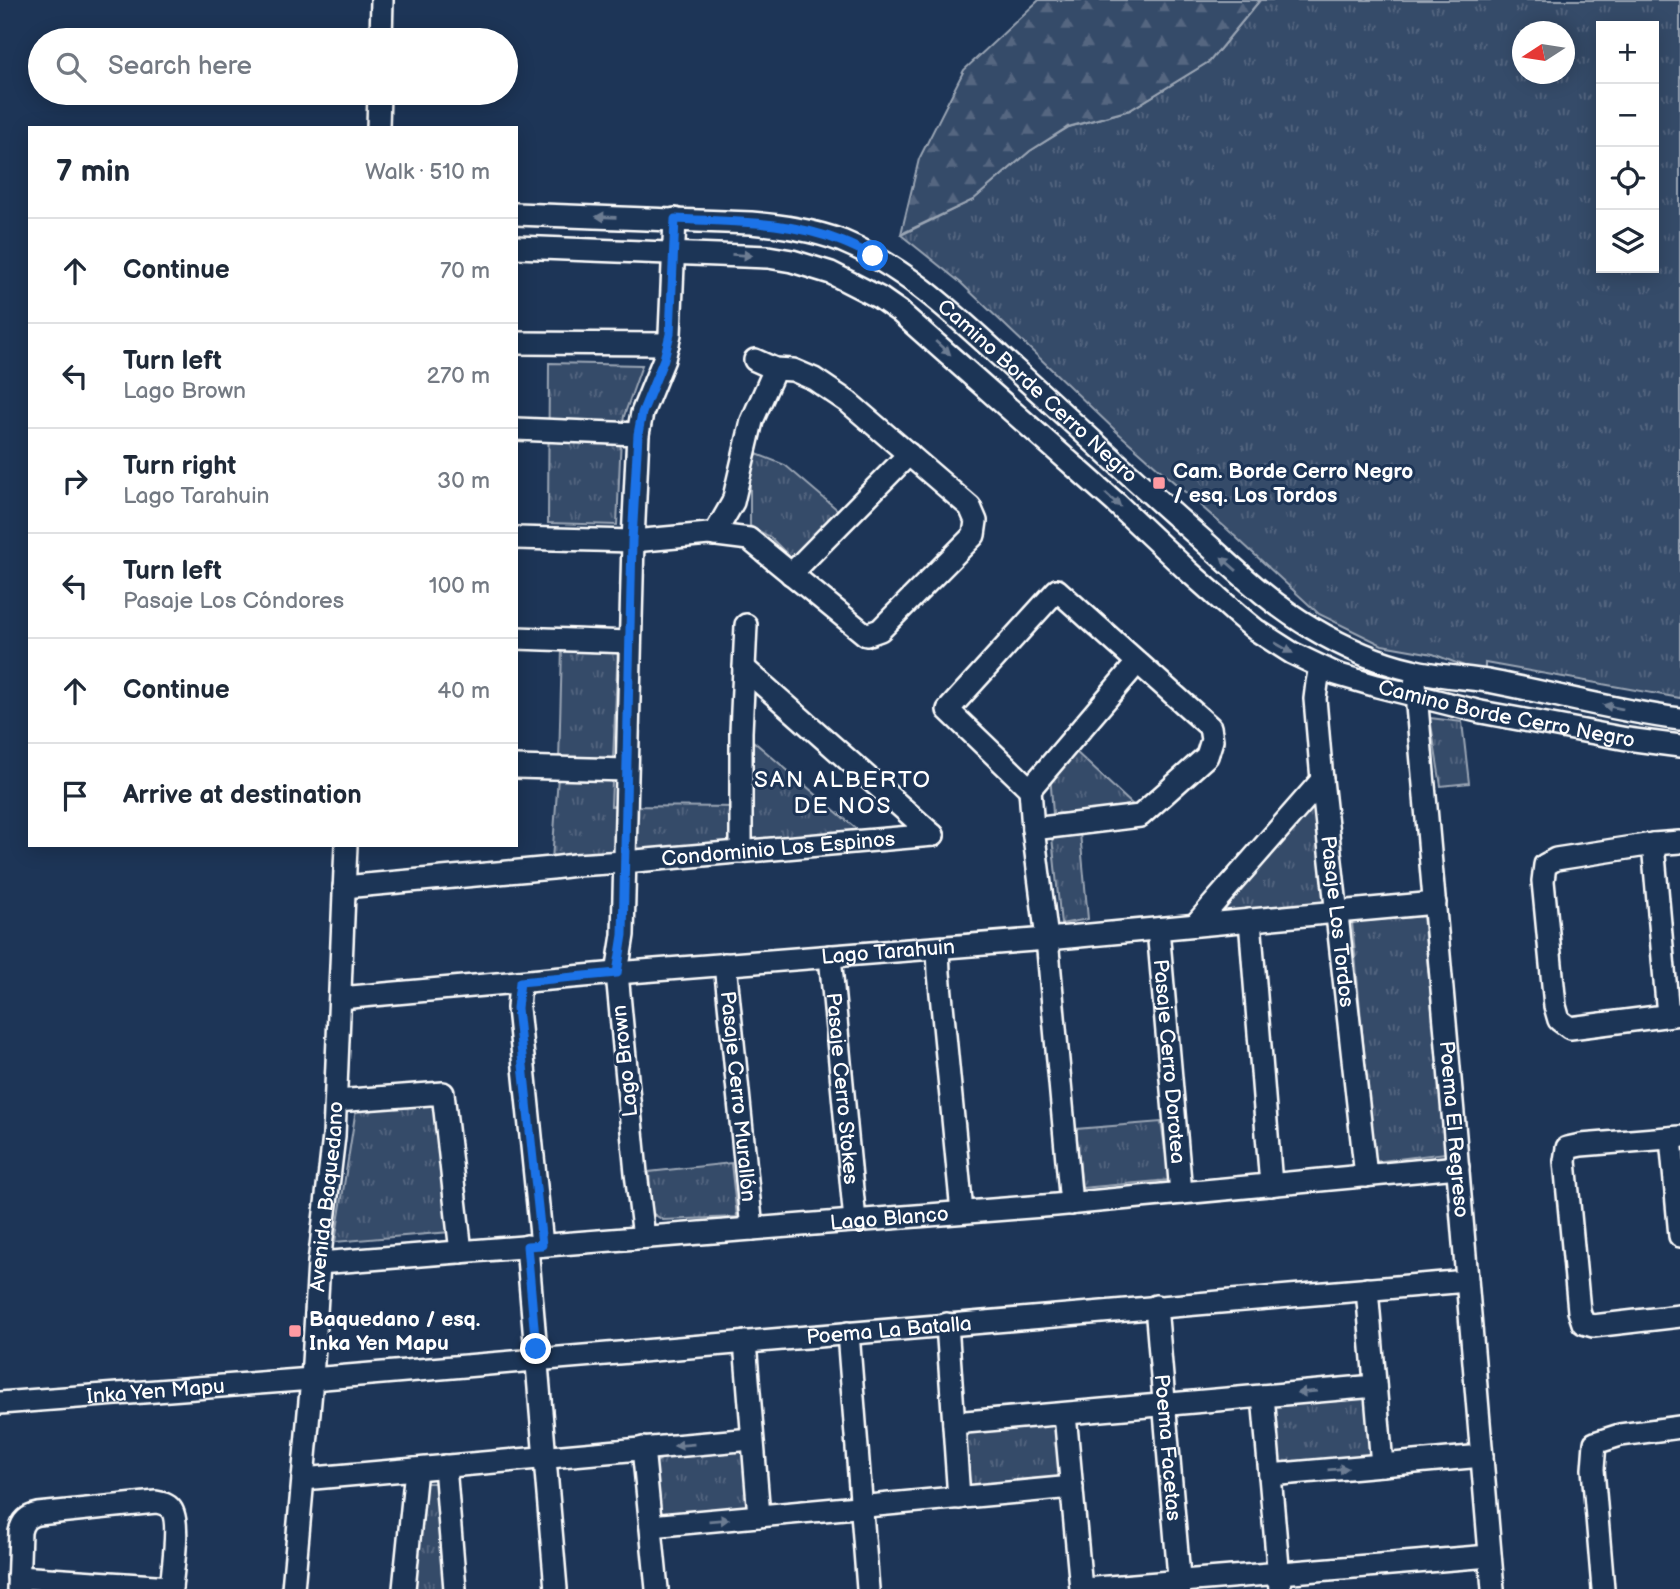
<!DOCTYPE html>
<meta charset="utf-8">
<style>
body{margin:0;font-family:"Balsamiq Sans",sans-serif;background:#f2f2f3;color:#1f2937}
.controls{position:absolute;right:21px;top:21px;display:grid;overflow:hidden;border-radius:0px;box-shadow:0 4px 18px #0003}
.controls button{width:63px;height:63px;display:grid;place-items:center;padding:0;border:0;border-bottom:2px solid #e0e1e3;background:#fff;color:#1f2937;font:35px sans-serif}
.compass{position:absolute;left:1512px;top:21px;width:63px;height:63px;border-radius:50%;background:#fff;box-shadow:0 4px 18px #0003;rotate:258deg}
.stop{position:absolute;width:21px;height:21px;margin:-16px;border:5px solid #1a73e8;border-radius:50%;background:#fff}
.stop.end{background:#1a73e8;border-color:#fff;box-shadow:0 2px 7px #0008}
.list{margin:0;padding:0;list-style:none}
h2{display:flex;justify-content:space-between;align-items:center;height:91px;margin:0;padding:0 28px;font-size:30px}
h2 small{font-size:23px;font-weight:400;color:#747a83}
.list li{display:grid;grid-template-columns:46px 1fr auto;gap:21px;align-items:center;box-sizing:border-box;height:105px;padding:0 28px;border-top:2px solid #e0e1e3}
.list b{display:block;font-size:26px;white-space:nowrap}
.list p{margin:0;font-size:23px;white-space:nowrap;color:#747a83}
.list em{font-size:23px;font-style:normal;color:#747a83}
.icon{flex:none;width:38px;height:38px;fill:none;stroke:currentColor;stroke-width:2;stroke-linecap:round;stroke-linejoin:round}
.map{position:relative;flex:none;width:1680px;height:1589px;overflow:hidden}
.search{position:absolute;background:#fff;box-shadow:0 4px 18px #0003;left:28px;top:28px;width:490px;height:77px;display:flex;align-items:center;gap:18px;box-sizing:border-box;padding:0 24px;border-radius:38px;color:#747a83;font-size:26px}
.panel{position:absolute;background:#fff;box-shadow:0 4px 18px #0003;left:28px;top:126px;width:490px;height:721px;border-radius:0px}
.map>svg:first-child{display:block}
.grass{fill:url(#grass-tufts);stroke:#9aa5b4;stroke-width:2;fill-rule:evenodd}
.forest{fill:url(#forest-firs);stroke:#9aa5b4;stroke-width:2}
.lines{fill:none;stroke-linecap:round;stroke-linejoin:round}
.minor-casing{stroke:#fff;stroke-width:26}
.minor{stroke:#1d3557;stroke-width:21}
.oneway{fill:#6c7c92}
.route{stroke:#1a73e8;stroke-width:9}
.poi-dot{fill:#ff9aa2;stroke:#1d3557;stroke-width:2.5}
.labels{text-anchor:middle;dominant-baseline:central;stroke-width:6;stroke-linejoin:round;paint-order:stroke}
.street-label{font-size:21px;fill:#fff;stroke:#1d3557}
.poi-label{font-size:21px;font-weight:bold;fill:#fff;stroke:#1d3557;text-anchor:start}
.neighbourhood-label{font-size:23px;letter-spacing:2px;fill:#fff;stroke:#1d3557}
</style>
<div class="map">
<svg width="1680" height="1589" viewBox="0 0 1680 1589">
<defs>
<pattern id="grass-tufts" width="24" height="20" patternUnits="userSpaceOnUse" patternTransform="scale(1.75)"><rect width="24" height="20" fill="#364b69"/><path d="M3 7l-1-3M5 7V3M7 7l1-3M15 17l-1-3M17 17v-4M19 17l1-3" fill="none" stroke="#546680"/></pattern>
<pattern id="forest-firs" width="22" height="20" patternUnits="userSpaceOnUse" patternTransform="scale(1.75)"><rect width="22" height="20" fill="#364b69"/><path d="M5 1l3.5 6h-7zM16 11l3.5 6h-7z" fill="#546680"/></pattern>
</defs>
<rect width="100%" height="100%" fill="#1d3557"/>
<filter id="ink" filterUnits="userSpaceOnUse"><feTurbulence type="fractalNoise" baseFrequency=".0143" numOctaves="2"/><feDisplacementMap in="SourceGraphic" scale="14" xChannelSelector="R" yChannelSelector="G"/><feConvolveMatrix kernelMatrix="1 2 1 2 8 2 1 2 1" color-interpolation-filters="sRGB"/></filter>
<g filter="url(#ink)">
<path class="grass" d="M 1260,0 L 1680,0 L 1680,698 L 1485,663 L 1485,674 L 1433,654 L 1382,645 L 1319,614 L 1227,529 L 1116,431 L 961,283 L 901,235 L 973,200 L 1030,151 L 1069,127 L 1130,110 L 1210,61 ZM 1601,26 L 1654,26 L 1654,268 L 1601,268 ZM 1522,32 L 1564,32 L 1564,74 L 1522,74 Z
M 549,363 L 642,365 L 624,416 L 621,436 L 617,525 L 548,523 Z
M 754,453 L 785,465 L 839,511 L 794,561 L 770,537 L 750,526 L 750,470 Z
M 618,646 L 611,806 L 747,807 L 746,735 L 860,832 L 552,861 L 559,762 L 562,648 Z
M 1430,718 L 1462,722 L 1469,783 L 1441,786 Z
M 1074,750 L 1135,807 L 1053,814 L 1050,773 Z
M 1324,805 L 1332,905 L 1214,916 L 1310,806 Z
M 1080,833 L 1088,919 L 1061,924 L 1052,837 Z
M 1423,916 L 1446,1153 L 1374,1162 L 1352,922 Z
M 437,1100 L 450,1232 L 335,1242 L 356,1109 Z
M 1161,1122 L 1170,1180 L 1082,1188 L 1076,1129 Z
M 731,1163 L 737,1217 L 663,1220 L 652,1213 L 649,1172 Z
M 1360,1394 L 1368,1401 L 1373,1449 L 1368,1457 L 1285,1465 L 1279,1461 L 1274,1411 L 1277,1404 Z
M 1049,1419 L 1057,1426 L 1062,1471 L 1054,1481 L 972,1489 L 963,1482 L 959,1435 L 967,1428 Z
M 740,1448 L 746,1454 L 750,1501 L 743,1511 L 668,1517 L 659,1510 L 654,1464 L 665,1456 Z
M 421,1483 L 442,1483 L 449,1589 L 414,1589 Z"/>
<path class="forest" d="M 1039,0 L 1260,0 L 1210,61 L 1130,110 L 1068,127 L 1030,151 L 973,200 L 901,234 L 919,159 L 964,70 Z"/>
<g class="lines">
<defs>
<g id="minor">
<path d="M 381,40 L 382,0"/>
<path d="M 378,128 L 379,93"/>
<path id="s1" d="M 516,214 L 751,223 C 782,226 813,230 842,241 C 903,266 952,312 1000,356 C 1066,416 1131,477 1198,536 C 1234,568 1269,603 1312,628 C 1342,646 1377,662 1412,670 C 1438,677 1466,677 1493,682 C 1555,694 1617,711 1680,719"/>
<path id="s2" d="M 516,247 L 768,257 L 792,261 L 831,273 L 880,298 L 900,312 L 1116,503 L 1187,570 L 1239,616 L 1256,630 L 1292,653 L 1336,674 L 1377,686 L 1481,712 L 1627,739 L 1680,746"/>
<path d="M 516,343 L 668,344"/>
<path d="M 516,429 L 638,434"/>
<path d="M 714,535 L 733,502 L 752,421 L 775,369"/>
<path d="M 516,538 L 633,541 L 709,534 L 749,539 L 866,635 L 880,630 L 974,535 L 976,521 L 970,507 L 848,402 L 814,379 L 793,370 L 775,369 L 755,360"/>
<path d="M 791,574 L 909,454"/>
<path d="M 516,638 L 630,642"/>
<path id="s3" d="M 1320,667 L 1317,683 L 1315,699 L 1322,780 L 1366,1176"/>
<path d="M 744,668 L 933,835"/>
<path id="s4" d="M 1415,683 L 1455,1136 L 1493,1589"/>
<path d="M 516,767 L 626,770"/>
<path d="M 1030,789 L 948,710 L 1057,590 L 1210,727 L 1212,740 L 1207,756 L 1140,816 L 1033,829"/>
<path d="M 1030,789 L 1033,829 L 1047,939 L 1071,1204"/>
<path d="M 1030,789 L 1137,663"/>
<path d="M 1680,842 L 1653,844 L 1556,859 L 1545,865 L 1543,881 L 1555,1006 L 1559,1020 L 1570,1028 L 1680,1014"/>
<path d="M 1653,844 L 1668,1015"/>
<path d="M 741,852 L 741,732 L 746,625"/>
<path id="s5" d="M 344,887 L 552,868 L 575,865 L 624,862 L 933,835"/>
<path d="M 1250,920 L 1271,1185"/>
<path d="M 1195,925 L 1322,780"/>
<path id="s6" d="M 1158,929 L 1181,1193"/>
<path d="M 938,948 L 939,973 L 962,1212"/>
<path id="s7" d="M 830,956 L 855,1221"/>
<path id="s8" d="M 725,964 L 752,1229"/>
<path d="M 520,982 L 518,1008 L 542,1245"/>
<path id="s9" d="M 340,998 L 617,973 L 1047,939 L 1435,903"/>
<path d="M 336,1101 L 443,1093 L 461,1252"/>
<path d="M 1680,1137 L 1581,1145 L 1567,1148 L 1565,1161 L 1579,1311 L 1583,1323 L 1593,1326 L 1680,1316"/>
<path d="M 1671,1138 L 1680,1236"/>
<path d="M 644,1237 L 636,1173 L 617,973 L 623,935 L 633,541 L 638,434 L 642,413 L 664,359 L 670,334 L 675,219"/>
<path d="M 527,1246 L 556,1589"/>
<path id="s10" d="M 319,1263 L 1056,1205 L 1458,1167"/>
<path d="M 1367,1289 L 1382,1465"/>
<path id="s11" d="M 1156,1306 L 1180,1589"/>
<path d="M 947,1324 L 959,1498"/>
<path d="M 848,1333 L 868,1589"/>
<path d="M 745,1342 L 759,1516"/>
<path d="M 1263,1396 L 1280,1589"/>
<path id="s12" d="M 0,1403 L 312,1379 L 1467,1281"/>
<path d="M 1065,1414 L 1081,1589"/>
<path d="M 954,1423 L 1375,1386"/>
<path d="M 643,1448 L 657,1589"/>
<path d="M 445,1466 L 455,1589"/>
<path d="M 1270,1475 L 1482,1456"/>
<path d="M 303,1479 L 752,1439"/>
<path d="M 651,1526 L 1072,1487"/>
<path d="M 18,1577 L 171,1587"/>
<path d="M 18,1589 L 20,1532 C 22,1522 27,1516 38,1514 L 156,1502 C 162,1503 167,1504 171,1509 C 181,1522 172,1572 171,1589"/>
<path id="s13" d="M 293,1589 L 312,1379 L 319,1263 L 334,1136 L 346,845"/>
<path d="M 404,1589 L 416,1469"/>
<path d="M 1084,1589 L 1490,1556"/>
<path d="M 1603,1589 L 1593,1469 L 1595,1443 L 1620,1435 L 1680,1427"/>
</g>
</defs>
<use href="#minor" class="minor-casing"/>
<use href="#minor" class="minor"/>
</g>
<defs><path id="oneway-solid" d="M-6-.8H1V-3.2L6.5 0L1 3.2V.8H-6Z" transform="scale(1.75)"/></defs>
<g class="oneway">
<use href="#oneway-solid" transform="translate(606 217) rotate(-178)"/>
<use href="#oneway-solid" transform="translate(742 255) rotate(3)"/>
<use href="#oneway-solid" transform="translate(943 348) rotate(42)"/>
<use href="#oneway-solid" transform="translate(1113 500) rotate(42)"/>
<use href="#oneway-solid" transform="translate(1229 564) rotate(-139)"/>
<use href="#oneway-solid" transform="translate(1284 648) rotate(30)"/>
<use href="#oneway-solid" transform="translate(1613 707) rotate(-168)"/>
<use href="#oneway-solid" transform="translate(1307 1392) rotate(175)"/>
<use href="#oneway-solid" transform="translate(684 1445) rotate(175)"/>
<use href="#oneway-solid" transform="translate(1338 1469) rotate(-5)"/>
<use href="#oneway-solid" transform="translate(719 1520) rotate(-5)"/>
</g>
</g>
<g class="lines" filter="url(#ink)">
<path class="route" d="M 536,1349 L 527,1246 L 542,1245 L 517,1008 L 520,982 L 617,973 L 623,935 L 632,541 L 638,434 L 642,413 L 664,359 L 670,334 L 675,219 C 730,222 790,220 843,242 C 853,246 863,251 873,256"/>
</g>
<g class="poi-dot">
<rect x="1152" y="476" width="14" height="14" rx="3.5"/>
<rect x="288" y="1324" width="14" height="14" rx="3.5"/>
</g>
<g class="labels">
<g class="street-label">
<text stroke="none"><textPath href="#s1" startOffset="576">Camino Borde Cerro Negro</textPath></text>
<text stroke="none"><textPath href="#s2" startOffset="1141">Camino Borde Cerro Negro</textPath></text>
<text stroke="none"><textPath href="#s5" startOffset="436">Condominio Los Espinos</textPath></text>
<text stroke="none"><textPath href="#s3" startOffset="256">Pasaje Los Tordos</textPath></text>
<text stroke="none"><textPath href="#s9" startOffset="550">Lago Tarahuin</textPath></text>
<text transform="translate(625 1061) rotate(-96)">Lago Brown</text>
<text stroke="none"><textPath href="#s6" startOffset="133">Pasaje Cerro Dorotea</textPath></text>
<text stroke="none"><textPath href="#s7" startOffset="133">Pasaje Cerro Stokes</textPath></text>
<text stroke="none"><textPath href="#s8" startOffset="133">Pasaje Cerro Murallón</textPath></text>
<text stroke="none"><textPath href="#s4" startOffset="448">Poema El Regreso</textPath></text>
<text stroke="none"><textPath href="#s13" startOffset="394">Avenida Baquedano</textPath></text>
<text stroke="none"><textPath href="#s10" startOffset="572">Lago Blanco</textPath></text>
<text stroke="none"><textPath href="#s12" startOffset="892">Poema La Batalla</textPath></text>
<text stroke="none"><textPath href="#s12" startOffset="156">Inka Yen Mapu</textPath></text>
<text stroke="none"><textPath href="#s11" startOffset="142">Poema Facetas</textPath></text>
</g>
<g class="poi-label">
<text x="1173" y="471">Cam. Borde Cerro Negro<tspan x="1173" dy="24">/ esq. Los Tordos</tspan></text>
<text x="309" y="1319">Baquedano / esq.<tspan x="309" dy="24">Inka Yen Mapu</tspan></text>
</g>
<g class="neighbourhood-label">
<text x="843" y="780">SAN ALBERTO<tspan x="843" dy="26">DE NOS</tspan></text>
</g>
</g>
</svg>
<div class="controls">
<button>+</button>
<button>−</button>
<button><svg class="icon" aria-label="locate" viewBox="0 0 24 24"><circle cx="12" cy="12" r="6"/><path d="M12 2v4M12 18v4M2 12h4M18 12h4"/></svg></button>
<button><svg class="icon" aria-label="layers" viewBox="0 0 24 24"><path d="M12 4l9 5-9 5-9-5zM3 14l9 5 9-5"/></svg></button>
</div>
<svg class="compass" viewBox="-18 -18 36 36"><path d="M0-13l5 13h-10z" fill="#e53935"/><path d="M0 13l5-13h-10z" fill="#747a83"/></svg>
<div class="stop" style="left:873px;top:256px"></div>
<div class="stop end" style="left:536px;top:1349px"></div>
<div class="search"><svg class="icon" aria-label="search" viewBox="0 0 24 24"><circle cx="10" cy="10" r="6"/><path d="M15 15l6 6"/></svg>Search here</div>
<section class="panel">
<h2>7 min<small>Walk · 510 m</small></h2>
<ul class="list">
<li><svg class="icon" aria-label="ahead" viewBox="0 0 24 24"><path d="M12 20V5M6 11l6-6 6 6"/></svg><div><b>Continue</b></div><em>70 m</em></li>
<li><svg class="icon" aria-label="left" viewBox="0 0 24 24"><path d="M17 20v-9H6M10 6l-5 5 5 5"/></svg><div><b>Turn left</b><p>Lago Brown</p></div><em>270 m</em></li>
<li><svg class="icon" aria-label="right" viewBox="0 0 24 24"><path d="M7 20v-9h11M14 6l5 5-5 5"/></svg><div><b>Turn right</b><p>Lago Tarahuin</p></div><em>30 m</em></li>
<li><svg class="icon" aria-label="left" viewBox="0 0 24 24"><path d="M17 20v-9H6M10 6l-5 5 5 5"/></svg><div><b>Turn left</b><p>Pasaje Los Cóndores</p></div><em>100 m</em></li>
<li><svg class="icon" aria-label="ahead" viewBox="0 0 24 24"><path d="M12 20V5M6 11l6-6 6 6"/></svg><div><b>Continue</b></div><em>40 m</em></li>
<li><svg class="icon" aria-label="arrive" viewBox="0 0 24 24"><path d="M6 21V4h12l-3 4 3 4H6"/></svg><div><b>Arrive at destination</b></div></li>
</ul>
</section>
</div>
